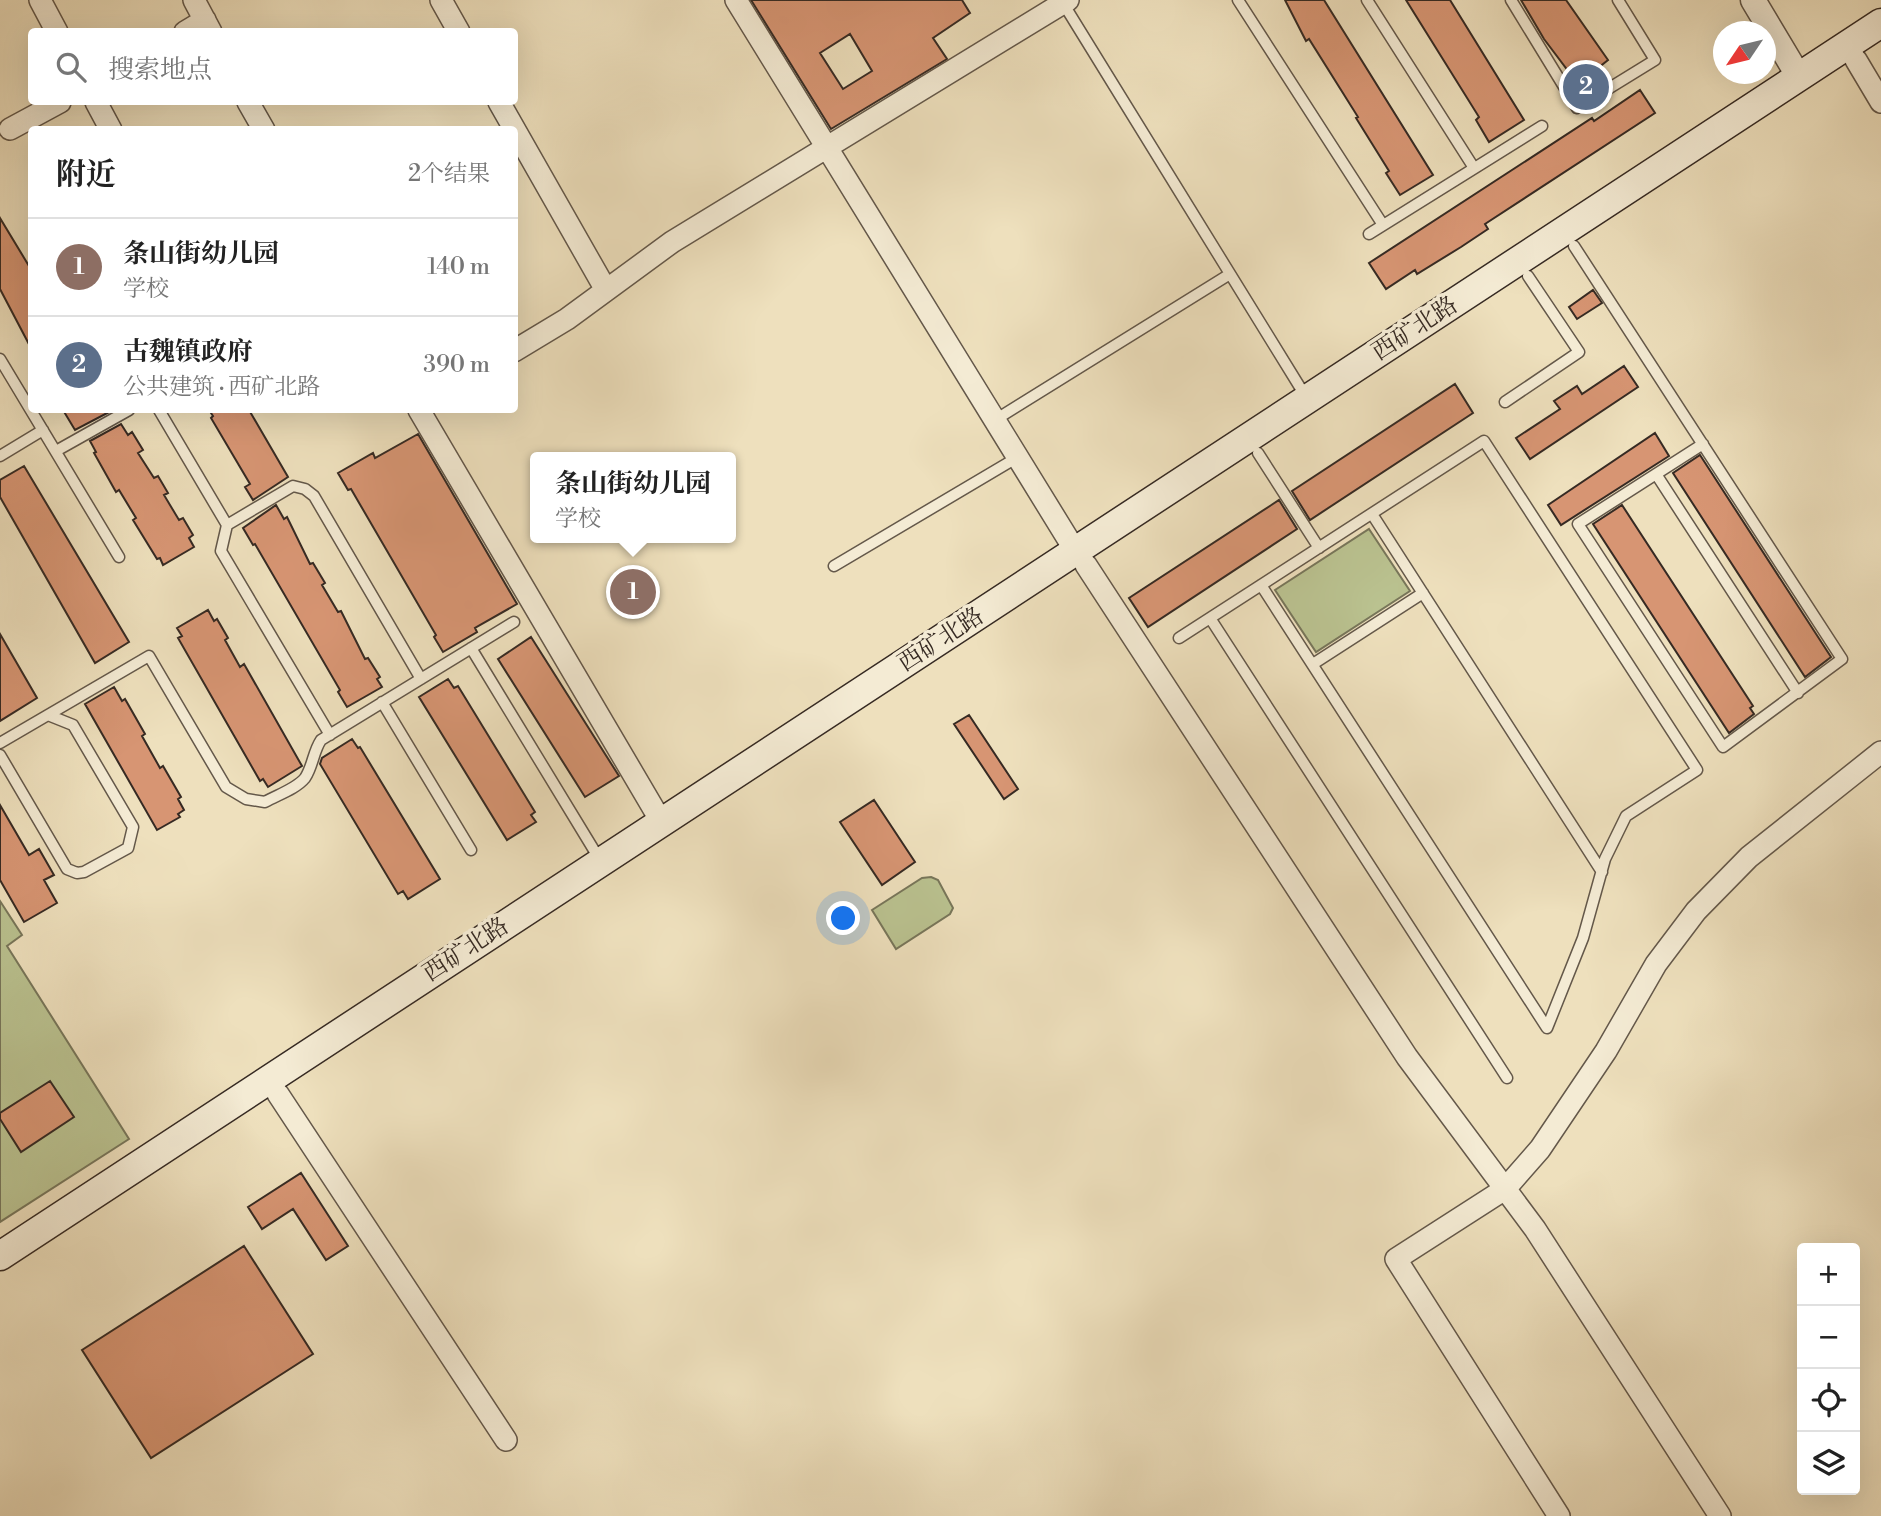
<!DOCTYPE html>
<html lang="zh">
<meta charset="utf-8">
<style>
body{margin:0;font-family:"Libre Bodoni","Noto Serif SC",serif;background:#f2f2f2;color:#222}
.controls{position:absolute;right:21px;bottom:21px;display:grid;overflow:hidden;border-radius:7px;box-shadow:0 7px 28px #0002}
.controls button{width:63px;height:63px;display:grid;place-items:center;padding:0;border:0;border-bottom:2px solid #e0e0e0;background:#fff;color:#222;font:35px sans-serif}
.compass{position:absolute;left:1713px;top:21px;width:63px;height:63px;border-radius:50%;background:#fff;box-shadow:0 7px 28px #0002;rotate:235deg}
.you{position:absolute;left:844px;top:919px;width:24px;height:24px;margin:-18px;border:5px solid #fff;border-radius:50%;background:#1a73e8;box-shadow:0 0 0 10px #1a73e833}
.badge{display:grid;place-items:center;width:46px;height:46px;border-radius:50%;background:#111827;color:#fff;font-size:23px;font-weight:700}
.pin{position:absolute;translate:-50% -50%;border:4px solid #fff;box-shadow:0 2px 7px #0006}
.popup{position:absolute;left:530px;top:452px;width:206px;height:91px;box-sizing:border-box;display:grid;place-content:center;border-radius:7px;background:#fff;filter:drop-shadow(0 2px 5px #0005);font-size:23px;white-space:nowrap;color:#767676}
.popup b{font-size:26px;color:#222}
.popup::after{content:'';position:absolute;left:50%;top:100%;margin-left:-14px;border:14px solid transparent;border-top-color:#fff}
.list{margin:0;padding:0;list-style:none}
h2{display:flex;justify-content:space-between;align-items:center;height:91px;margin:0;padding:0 28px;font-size:30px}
h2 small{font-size:23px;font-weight:400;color:#767676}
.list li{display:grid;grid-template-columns:46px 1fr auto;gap:21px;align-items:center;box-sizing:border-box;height:98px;padding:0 28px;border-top:2px solid #e0e0e0}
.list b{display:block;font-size:26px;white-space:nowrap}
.list p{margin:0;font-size:23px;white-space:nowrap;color:#767676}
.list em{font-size:23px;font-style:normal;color:#767676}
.icon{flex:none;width:38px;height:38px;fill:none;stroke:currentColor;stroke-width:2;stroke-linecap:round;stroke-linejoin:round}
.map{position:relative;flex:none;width:1881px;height:1516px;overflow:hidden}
.search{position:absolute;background:#fff;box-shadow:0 7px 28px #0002;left:28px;top:28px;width:490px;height:77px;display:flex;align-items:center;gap:18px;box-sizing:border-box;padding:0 24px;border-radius:7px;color:#767676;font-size:26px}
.panel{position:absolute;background:#fff;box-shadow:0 7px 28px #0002;left:28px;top:126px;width:490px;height:287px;border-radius:7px}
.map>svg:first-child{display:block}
.green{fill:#bac290;stroke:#78765a;stroke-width:2}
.building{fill:#d79573;stroke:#362a23;stroke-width:2;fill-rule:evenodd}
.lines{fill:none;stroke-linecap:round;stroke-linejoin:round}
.service-casing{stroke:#64584a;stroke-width:13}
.minor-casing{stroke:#64584a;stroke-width:24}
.tertiary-casing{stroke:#64584a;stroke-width:27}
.secondary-casing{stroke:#362a23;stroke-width:31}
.service{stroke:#f4ebd4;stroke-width:10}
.minor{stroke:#f4ebd4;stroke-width:21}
.tertiary{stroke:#f4ebd4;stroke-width:24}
.secondary{stroke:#f4ebd4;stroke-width:28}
.labels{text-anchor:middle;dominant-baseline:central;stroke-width:7;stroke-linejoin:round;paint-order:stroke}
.street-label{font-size:24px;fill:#362a23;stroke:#f4ebd4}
</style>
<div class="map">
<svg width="1881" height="1516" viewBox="0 0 1881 1516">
<rect width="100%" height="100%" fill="#eee0bd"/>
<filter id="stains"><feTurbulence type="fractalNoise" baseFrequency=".00286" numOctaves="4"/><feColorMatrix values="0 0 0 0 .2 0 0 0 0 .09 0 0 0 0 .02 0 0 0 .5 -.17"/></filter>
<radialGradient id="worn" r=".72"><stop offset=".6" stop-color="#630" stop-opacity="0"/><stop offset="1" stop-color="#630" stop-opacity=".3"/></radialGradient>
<path class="green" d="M 1369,529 L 1410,591 L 1316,652 L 1275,590 Z
M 931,877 L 938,880 L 953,908 L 950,914 L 896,949 L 872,910 L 922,878 Z
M 0,901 L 22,935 L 7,946 L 129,1139 L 0,1222 Z"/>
<path class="building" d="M 751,0 L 962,0 L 970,13 L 933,38 L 947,59 L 831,129 ZM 850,34 L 872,71 L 843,89 L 820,53 Z
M 1285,0 L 1324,0 L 1433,175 L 1400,195 L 1386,173 L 1389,171 L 1356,118 L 1358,117 L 1309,39 L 1306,41 Z
M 1406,0 L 1450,0 L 1524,120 L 1489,142 L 1476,120 L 1479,117 Z
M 1521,0 L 1566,0 L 1608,60 L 1578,84 L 1544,39 Z
M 1640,90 L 1655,113 L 1485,224 L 1488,229 L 1461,247 L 1417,274 L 1415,270 L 1386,289 L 1369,263 L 1592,118 L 1594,121 Z
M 0,218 L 32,271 L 32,350 L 0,289 Z
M 1593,290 L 1602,303 L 1577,319 L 1569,307 Z
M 1624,366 L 1638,387 L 1530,459 L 1516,438 L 1560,409 L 1554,401 L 1577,386 L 1582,394 Z
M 1455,384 L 1473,413 L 1310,520 L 1292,491 Z
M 63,410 L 113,410 L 75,430 Z
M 209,410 L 249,410 L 288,477 L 253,500 L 245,487 L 250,484 L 211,418 L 213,416 Z
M 121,424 L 128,435 L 132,432 L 143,450 L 138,453 L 154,478 L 158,476 L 168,493 L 164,495 L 179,520 L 183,518 L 193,535 L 189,538 L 194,547 L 163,565 L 160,558 L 157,559 L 133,520 L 136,518 L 119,490 L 116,492 L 94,453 L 96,452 L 90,441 Z
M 1655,433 L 1669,456 L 1561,525 L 1548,505 Z
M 418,434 L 517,604 L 475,628 L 477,632 L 443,652 L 434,637 L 436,635 L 351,489 L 348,490 L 338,473 L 373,453 L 375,458 Z
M 1700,455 L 1831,657 L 1805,677 L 1673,473 Z
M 24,466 L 129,642 L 95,663 L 0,497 L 0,480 Z
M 1279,500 L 1297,529 L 1148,627 L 1129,598 Z
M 276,505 L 284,519 L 287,517 L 310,564 L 313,563 L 325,583 L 322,585 L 338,612 L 341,611 L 365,659 L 368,658 L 380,677 L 377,679 L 382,687 L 347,707 L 338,692 L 340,690 L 255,544 L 253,545 L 243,528 Z
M 1622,505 L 1753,706 L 1750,708 L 1754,714 L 1729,733 L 1593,524 Z
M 208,610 L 214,621 L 217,619 L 228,638 L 225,640 L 240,667 L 244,664 L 302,766 L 268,787 L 263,779 L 260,781 L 256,774 L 178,638 L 182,636 L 177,628 Z
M 0,634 L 37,698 L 0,721 Z
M 531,637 L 619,776 L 585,797 L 498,659 Z
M 448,679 L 454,688 L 458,686 L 535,812 L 531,815 L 536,822 L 507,840 L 419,697 Z
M 114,687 L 122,701 L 125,699 L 145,734 L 142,736 L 160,768 L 163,766 L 181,797 L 178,799 L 184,810 L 178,814 L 180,817 L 157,830 L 85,704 Z
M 969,715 L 1018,789 L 1004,799 L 954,724 Z
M 352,739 L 358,748 L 360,747 L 440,879 L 408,899 L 403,891 L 398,894 L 320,764 L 322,758 Z
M 874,800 L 915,862 L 882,885 L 840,822 Z
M 0,805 L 29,855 L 39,849 L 54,875 L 44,880 L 57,903 L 24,922 L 0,880 Z
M 50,1081 L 74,1117 L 21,1152 L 0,1119 L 0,1113 Z
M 301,1173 L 348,1246 L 326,1260 L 293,1209 L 262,1229 L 248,1207 Z
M 244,1246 L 313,1354 L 151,1458 L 82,1350 Z"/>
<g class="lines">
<defs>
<path id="service" d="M 1238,0 L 1383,225
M 1367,0 L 1474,168
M 1511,0 L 1577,108 L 1655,60 L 1618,0
M 1063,3 L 1306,397
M 1369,234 L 1542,126
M 1574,246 L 1842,659 L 1723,747 L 1578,524 L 1703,444
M 0,359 L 119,557
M 1505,402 L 1579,352 L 1528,276
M 159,410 L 227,525 L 221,551 L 330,735
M 995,420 L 1230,274
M 56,451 L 129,410
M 1258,453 L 1319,548
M 0,456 L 43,430
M 1656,474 L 1798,693
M 1372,514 L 1602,872
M 227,525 L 293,486 L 305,489 L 314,496 L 421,679
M 834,566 L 1018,457
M 1261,585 L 1547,1028
M 1210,618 L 1507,1078
M 1179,638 L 1484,441 L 1697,770 L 1626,816 L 1605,859 L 1583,938 L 1547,1028
M 471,648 L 600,860
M 1313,664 L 1423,593
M 382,702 L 471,850
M 0,743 L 149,656 L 226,787 L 246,799 L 265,802 C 277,795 296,789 305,778 C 313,766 313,752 321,740 L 514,622
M 0,755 L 67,869 L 77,873 L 84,872 L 128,848 L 133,827 L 73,725 L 48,715"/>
<path id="minor" d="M 40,0 L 57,32
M 194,0 L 211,32
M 441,0 L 459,32
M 736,0 L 1076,552
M 185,32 L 205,20
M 1856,60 L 1881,102
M 96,102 L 111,130
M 248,102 L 264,130
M 499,102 L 606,290
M 10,129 L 60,102
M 514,351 L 567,319 L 672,242 L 1068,0
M 419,410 L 662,823
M 1086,565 L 1407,1057 L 1535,1229 L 1720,1516
M 278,1094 L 506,1440
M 1559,1516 L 1396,1259 L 1505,1189 L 1540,1149 L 1606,1051 L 1656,964 L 1696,911 L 1749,857 L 1881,752"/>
<path id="tertiary" d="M 1753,0 L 1799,77"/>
<path id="secondary" d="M 0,1256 L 1881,23"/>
</defs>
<use href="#service" class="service-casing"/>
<use href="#minor" class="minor-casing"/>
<use href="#tertiary" class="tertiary-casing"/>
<use href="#secondary" class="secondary-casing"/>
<use href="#service" class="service"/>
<use href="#minor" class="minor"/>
<use href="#tertiary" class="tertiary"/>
<use href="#secondary" class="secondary"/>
</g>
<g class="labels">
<g class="street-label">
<text transform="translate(1415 329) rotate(-33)">西矿北路</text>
<text transform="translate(941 640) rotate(-33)">西矿北路</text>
<text transform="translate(466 950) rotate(-33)">西矿北路</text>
</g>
</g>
<rect width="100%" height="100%" filter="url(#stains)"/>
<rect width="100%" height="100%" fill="url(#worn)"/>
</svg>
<div class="controls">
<button>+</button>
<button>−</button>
<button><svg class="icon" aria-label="locate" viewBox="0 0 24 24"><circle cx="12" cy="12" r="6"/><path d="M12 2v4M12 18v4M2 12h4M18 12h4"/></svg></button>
<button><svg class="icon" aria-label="layers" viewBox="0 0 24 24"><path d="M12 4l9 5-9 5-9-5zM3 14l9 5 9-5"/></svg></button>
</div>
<svg class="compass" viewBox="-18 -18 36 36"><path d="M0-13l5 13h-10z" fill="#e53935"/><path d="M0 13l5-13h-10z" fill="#767676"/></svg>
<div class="you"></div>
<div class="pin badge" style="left:633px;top:592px;background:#8d6e63">1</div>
<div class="popup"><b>条山街幼儿园</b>学校</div>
<div class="pin badge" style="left:1586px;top:87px;background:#5c6f8a">2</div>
<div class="search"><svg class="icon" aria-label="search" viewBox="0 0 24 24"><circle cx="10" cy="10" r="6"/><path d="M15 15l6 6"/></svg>搜索地点</div>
<section class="panel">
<h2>附近<small>2个结果</small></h2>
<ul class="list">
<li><span class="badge" style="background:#8d6e63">1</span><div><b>条山街幼儿园</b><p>学校</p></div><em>140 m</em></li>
<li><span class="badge" style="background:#5c6f8a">2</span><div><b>古魏镇政府</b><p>公共建筑 · 西矿北路</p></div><em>390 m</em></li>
</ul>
</section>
</div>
